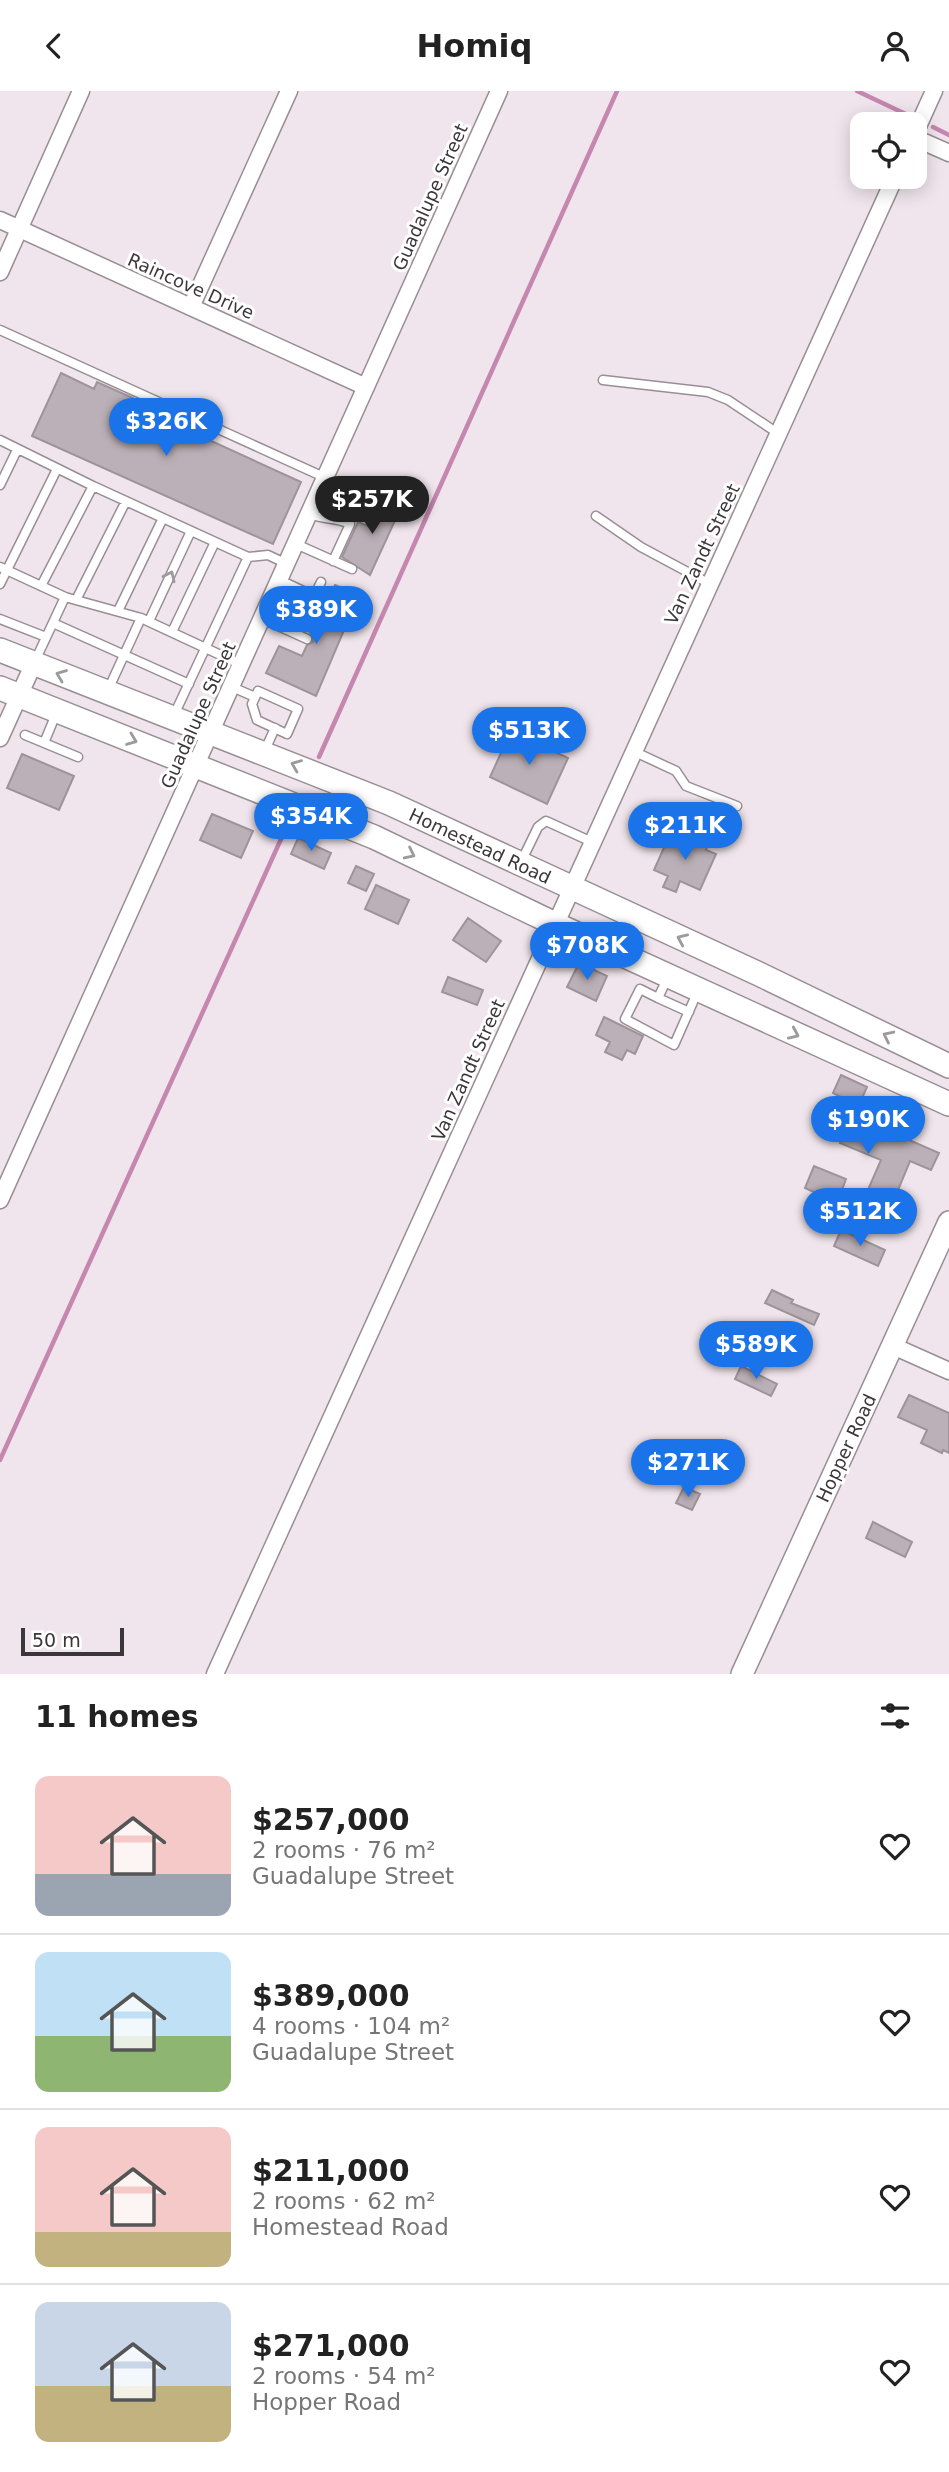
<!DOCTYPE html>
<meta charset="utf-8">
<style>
:root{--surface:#fff;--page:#f6f6f6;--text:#222;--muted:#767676;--line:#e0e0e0;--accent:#1a73e8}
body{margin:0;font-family:"DejaVu Sans",sans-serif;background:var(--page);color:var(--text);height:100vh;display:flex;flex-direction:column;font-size:26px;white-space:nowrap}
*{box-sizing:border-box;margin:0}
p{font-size:23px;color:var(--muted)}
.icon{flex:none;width:38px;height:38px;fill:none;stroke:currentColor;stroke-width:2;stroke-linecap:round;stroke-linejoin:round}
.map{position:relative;height:1583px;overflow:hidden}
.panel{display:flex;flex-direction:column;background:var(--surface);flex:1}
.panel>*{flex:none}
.tools{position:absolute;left:850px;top:21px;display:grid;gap:14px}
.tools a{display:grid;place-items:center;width:77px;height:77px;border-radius:14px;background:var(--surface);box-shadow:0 4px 18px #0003;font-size:35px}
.scale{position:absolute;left:21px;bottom:18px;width:103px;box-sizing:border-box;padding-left:7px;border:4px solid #3b3639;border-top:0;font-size:19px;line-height:24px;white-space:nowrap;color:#3b3639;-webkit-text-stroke:5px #fff;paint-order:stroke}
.price{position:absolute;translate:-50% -60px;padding:0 16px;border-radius:24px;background:var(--accent);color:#fff;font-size:23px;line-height:46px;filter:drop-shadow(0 2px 4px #0008)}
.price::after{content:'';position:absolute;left:50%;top:42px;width:21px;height:16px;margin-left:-10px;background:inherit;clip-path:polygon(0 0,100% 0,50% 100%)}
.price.active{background:#222;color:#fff}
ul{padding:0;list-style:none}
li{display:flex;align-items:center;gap:21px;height:175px;padding:0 35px}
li+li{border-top:2px solid var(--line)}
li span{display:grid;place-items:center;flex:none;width:196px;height:140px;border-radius:14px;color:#555}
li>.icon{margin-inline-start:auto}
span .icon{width:84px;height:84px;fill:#fffc;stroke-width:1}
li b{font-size:30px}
h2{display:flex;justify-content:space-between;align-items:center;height:84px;padding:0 35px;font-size:30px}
header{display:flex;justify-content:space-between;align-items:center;height:91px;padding:0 35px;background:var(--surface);font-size:32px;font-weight:700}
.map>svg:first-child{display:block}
</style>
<header><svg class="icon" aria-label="back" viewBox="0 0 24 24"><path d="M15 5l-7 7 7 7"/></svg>Homiq<svg class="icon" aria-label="person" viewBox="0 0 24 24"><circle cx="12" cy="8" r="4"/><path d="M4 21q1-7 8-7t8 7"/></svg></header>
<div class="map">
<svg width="949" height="1583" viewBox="0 0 949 1583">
<rect width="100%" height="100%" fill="#f0e5ec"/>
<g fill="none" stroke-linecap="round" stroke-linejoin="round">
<path stroke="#c586b0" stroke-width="4.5" d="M857,0L912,26
M933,36L949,44
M319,666L617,0
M0,1369L291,726"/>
</g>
<path fill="#bbb0b7" stroke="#9d9399" stroke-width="2" d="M61,282L94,298L97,291L133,307L130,313L301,391L273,453L32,345Z
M386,403L403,412L370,484L342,466L358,431L370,436Z
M335,494L359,504L316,605L266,582L279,555L302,565L307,554L313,551L312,544Z
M511,640L568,667L547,713L490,686Z
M22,663L74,685L59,719L7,697Z
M212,723L253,740L241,767L200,749Z
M670,743L693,753L696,744L709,750L706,759L716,763L700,799L680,790L676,801L663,796L668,785L654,779Z
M298,747L331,762L324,778L291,763Z
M356,775L374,783L366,800L348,792Z
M376,794L409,809L398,833L365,818Z
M468,827L501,850L486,871L453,849Z
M579,872L607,885L596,910L567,896Z
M448,886L483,899L477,914L442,901Z
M604,926L643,945L635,963L627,959L622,969L605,961L610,951L596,944Z
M841,984L867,996L854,1025L939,1062L931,1079L910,1070L898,1099L902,1100L895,1117L883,1112L875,1129L805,1097L814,1075L846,1088L842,1099L864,1108L881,1069L840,1052L844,1043L828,1036L841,1006L833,1002Z
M841,1139L885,1159L878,1175L834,1155Z
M772,1199L793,1209L791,1212L819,1223L814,1234L765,1212Z
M741,1275L777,1293L771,1305L735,1288Z
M909,1304L949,1322V1362L943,1359L942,1362L921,1352L927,1339L898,1326Z
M684,1396L700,1403L692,1419L676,1412Z
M873,1431L912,1451L905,1466L866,1447Z"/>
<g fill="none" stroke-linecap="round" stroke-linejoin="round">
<defs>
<path id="service" d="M0,239L326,387
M603,289L708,301L728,309L779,343
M0,349L93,395L248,466L174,624
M323,393L371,416
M0,394L17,359
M310,423C324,429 336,426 350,433L333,470
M596,425L641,456L710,493
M296,453L352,478
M248,466L268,464L287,473
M0,476L65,506L141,527L242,574
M280,489L314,505
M0,493L57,378
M41,495L93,395
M76,509L126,410
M118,520L163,427
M306,522L321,491
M0,528L46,546
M263,528L307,548
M149,530L191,440
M53,532L189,593
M172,541L215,451
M35,570L65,506
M232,596L255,606
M108,599L141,527
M258,600L298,618L287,643L257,629L252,613Z
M25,644L78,666
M44,652L56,623
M265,659L275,637
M633,660L676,680L686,695L737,715
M521,771L538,736L546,730L592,751
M667,888L658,907L640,898L625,928L674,954L697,902
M658,907L689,921"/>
<path id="minor" d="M915,42L934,0
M915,47L949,62
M0,129L366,296
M0,181L81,0
M191,216L289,0
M0,647L33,574
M0,1109L499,0
M893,1255L949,1280
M215,1583L895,86"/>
<path id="tertiary" d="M742,1583L949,1131"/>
<path id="secondary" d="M0,559L389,712L759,883L949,975
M0,597L374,746L555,833L949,1013"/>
</defs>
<use href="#service" stroke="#988e94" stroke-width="11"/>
<use href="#minor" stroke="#988e94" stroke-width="19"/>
<use href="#tertiary" stroke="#988e94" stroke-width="24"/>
<use href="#secondary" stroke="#988e94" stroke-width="26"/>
<use href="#service" stroke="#fff" stroke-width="8"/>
<use href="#minor" stroke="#fff" stroke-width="16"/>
<use href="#tertiary" stroke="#fff" stroke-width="21"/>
<use href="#secondary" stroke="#fff" stroke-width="23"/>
</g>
<defs><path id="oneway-chevron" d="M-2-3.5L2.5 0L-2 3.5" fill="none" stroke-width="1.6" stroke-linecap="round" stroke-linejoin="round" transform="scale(1.75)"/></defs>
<g stroke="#9d9a9c">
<use href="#oneway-chevron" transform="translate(170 485) rotate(-65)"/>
<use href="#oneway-chevron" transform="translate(61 584) rotate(-159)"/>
<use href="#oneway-chevron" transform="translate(132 649) rotate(21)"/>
<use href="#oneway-chevron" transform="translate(296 674) rotate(-158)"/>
<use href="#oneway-chevron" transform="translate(410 763) rotate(26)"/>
<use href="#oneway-chevron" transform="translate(682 848) rotate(-156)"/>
<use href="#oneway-chevron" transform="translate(794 943) rotate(24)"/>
<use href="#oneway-chevron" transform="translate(888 945) rotate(-154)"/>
</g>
<g text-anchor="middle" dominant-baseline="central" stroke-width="6" stroke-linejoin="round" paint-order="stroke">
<g font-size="18" fill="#3b3639" stroke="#fff">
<text transform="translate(430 106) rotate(-66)">Guadalupe Street</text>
<text transform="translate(191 195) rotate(24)">Raincove Drive</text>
<text transform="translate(702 463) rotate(-65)">Van Zandt Street</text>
<text transform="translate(198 624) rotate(-66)">Guadalupe Street</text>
<text transform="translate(480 755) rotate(25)">Homestead Road</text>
<text transform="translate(468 979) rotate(-66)">Van Zandt Street</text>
<text transform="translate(846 1357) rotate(-65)">Hopper Road</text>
</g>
</g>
</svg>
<div class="tools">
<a><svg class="icon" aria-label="locate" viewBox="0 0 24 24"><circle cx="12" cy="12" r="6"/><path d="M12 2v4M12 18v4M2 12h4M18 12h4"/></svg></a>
</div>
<div class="scale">50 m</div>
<b class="price" style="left:166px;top:367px">$326K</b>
<b class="price active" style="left:372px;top:445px">$257K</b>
<b class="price" style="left:316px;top:555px">$389K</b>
<b class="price" style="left:529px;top:676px">$513K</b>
<b class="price" style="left:311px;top:762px">$354K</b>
<b class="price" style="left:685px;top:771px">$211K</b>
<b class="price" style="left:587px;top:891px">$708K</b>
<b class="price" style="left:868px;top:1065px">$190K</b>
<b class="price" style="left:860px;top:1157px">$512K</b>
<b class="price" style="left:756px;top:1290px">$589K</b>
<b class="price" style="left:688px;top:1408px">$271K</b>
</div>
<section class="panel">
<h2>11 homes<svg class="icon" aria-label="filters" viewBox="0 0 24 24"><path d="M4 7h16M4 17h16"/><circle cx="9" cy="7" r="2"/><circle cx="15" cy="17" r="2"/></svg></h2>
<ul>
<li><span style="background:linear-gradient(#f6c9c9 70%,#9aa5b1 0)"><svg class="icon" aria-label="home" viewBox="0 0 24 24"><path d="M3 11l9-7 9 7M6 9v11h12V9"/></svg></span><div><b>$257,000</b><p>2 rooms · 76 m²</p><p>Guadalupe Street</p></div><svg class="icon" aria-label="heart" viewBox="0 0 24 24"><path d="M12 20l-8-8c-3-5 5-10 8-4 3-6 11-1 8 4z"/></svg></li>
<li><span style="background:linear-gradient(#bfe0f5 60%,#8fb573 0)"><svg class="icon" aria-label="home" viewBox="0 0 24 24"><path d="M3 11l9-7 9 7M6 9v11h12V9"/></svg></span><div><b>$389,000</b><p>4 rooms · 104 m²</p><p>Guadalupe Street</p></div><svg class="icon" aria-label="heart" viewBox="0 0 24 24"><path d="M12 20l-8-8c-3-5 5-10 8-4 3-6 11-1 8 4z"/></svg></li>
<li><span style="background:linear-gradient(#f6c9c9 75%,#c2b280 0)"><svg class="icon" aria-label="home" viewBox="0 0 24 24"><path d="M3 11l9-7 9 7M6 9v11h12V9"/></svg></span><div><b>$211,000</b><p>2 rooms · 62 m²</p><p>Homestead Road</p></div><svg class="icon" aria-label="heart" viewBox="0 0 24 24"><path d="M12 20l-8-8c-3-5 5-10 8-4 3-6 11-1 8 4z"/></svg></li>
<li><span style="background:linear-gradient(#c9d6e8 60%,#c2b280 0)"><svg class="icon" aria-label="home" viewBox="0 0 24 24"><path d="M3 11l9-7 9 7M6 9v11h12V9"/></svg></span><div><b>$271,000</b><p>2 rooms · 54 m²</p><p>Hopper Road</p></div><svg class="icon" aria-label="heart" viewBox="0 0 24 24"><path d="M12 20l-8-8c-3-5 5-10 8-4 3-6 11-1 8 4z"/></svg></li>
</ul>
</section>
